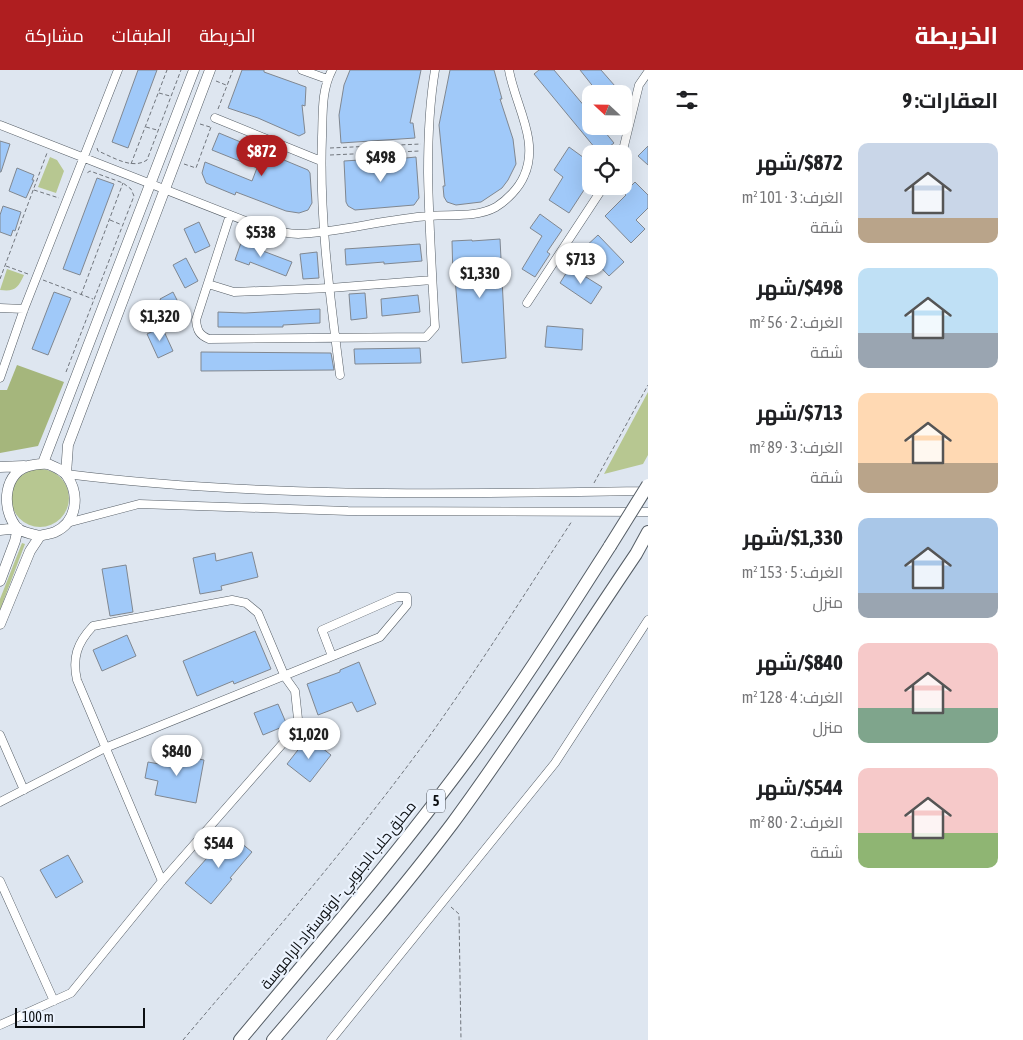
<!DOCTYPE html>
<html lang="ar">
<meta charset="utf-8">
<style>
:root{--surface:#fff;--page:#f2f2f2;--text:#202124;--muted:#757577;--accent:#af1e20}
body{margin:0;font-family:"Asap Condensed",Cairo,sans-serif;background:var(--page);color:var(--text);direction:rtl;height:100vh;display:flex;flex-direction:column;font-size:19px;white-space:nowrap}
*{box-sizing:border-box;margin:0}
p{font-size:16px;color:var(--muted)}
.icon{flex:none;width:28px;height:28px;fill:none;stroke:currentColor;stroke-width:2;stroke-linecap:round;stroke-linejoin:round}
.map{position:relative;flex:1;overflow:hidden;direction:ltr}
.panel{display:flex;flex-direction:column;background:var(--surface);width:375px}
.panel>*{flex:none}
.needle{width:32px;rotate:292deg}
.fabs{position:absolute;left:582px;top:15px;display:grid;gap:10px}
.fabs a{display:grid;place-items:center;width:50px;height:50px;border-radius:10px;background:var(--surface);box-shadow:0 5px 20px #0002;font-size:25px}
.scale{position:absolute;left:15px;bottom:12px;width:130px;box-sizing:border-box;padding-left:5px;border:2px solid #0c0f12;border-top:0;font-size:14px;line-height:18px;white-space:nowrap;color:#0c0f12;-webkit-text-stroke:4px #ebf3fe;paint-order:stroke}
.price{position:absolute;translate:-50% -42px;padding:0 11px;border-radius:18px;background:#fff;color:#222;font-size:16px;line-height:32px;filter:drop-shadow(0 1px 2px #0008)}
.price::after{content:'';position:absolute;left:50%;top:30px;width:15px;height:11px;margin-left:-8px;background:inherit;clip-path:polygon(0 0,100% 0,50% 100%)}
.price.active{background:var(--accent);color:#fff}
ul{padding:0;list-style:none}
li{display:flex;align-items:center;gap:15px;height:125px;padding:0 25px}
li span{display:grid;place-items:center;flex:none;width:140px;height:100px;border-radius:10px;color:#555}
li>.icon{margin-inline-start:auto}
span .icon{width:60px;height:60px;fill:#fffc;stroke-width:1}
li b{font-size:21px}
h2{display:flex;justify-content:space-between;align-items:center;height:60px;padding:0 25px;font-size:21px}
header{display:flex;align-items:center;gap:30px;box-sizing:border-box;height:70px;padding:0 25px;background:var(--accent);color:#fff}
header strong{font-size:24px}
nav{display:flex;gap:28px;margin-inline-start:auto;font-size:18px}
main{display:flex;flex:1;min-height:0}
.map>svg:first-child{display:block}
</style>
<header>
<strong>الخريطة</strong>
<nav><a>الخريطة</a><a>الطبقات</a><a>مشاركة</a></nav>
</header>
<main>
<section class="panel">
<h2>العقارات: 9<svg class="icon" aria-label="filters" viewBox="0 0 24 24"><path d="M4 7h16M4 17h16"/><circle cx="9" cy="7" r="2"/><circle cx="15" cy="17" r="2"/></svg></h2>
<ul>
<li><span style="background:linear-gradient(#c9d6e8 75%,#b9a48a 0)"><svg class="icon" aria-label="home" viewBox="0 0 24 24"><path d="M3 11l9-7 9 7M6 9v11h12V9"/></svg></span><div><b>$872/شهر</b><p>الغرف: 3 · 101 m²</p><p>شقة</p></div></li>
<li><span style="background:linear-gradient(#bfe0f5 65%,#9aa5b1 0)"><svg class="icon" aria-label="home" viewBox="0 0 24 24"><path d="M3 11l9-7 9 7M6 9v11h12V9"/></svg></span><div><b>$498/شهر</b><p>الغرف: 2 · 56 m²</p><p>شقة</p></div></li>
<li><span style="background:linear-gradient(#ffd9b3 70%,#b9a48a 0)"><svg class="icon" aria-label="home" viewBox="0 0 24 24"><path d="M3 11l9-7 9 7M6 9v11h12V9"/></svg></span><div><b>$713/شهر</b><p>الغرف: 3 · 89 m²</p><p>شقة</p></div></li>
<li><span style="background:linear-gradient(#a9c7e8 75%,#9aa5b1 0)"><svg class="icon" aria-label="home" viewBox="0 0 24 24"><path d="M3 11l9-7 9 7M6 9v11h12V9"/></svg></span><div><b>$1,330/شهر</b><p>الغرف: 5 · 153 m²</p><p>منزل</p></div></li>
<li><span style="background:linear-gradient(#f6c9c9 65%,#7fa58c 0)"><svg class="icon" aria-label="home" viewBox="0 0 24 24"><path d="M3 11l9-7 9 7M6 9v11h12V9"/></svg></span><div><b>$840/شهر</b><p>الغرف: 4 · 128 m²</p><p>منزل</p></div></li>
<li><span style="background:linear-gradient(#f6c9c9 65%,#8fb573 0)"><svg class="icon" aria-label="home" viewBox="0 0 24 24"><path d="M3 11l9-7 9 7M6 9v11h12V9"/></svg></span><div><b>$544/شهر</b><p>الغرف: 2 · 80 m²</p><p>شقة</p></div></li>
</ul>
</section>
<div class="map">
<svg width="648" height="970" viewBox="0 0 648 970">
<rect width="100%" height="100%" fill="#dee6f0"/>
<path fill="#b7c791" d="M50,87L57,90L64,101L56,123L38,117Z
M7,199L24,205C18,218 15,222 0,220Z
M648,322V385L643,394L604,404Z
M11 428a29 29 0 1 1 58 0a29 29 0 1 1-58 0Z
M22,473L25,474L0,540V529Z"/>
<path fill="#a5b67c" d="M17,295L64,312L38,376L0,383V320H7Z"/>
<path fill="#a0c9f9" stroke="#808790" d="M138,0H157L128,78L112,72Z
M242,0H264V2L306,17L305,36L302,35L305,63L299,66L258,48L228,38Z
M350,0H421L410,53H413L415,68L341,73L339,45L344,15Z
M450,0H494L502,29H500L513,69L516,94L508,110L502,118L481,132L456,135L447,132L444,127L443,116H445L439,55Z
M539,0H554L591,44V56H600L614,73L600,84L534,4Z
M580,0H601L622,24H599Z
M219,63L308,100L310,103L312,133L308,140L299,143L286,141L236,122L235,125L206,113L202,103L205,92L252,111L257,98L212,80Z
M0,71L10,74L1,102H0Z
M648,76V95L638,86Z
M569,77L591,93V124L584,120L569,143L549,130L563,107L554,100Z
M416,87L419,128L414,135L355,140L348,136L346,132L344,91L375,89V91Z
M17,98L34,105L32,110H34L26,128L9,121Z
M97,108L114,114L80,205L63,199Z
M635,112L648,125V138L636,150L645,159L631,173L605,146L626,125L624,123Z
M3,136L21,142L15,161L13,160L11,166L0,162V145Z
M540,144L562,160L547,182L550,184L535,207L522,199L542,166L530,158Z
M199,152L210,176L195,183L184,159Z
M598,165L624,192L609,206L583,179Z
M243,167L257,172L255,178L292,192L286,206L250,192L249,195L235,190Z
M500,169L506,288L462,293L455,208H453L452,171L472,170V171Z
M420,174L422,191L384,194V192L346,195L345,179Z
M317,182L319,208L303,209L300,184Z
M186,188L198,211L185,218L173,195Z
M570,197L602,217L591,234L560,213Z
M54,222L71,228L48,285L32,279Z
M173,222L185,246L172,253L160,229Z
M365,223L367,248L351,250L349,224Z
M418,225L420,242L382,246L381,229Z
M320,239V253L283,255V257H218V242L245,243Z
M547,256L583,259L582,280L545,277Z
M162,257L173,281L158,288L147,264Z
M420,278L421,293L355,294L354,279Z
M201,282L331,283L334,300L201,301Z
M252,482L258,507L221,516L222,520L200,524L193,488L215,483L216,491Z
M126,495L133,542L110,546L102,499Z
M255,561L271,599L234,614L233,611L197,626L183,591Z
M127,565L136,586L102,601L93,580Z
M359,592L376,634L357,642L352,632L318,645L307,614L340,602V600Z
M278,634L287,655L263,665L254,643Z
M308,667L331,685L310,712L287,694Z
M161,682L204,690L196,733L155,725L158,711L145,708L148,692L159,694Z
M229,763L252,782L230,808L232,809L211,834L185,813Z
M68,785L83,812L56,828L40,800Z"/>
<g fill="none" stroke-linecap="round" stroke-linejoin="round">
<defs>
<path id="minor" d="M302,0L327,9
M332,0C321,21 323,44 322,67C319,147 330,226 340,305
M215,48L321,91
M0,55L261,157C272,160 286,164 298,164C342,162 385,149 429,146C451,144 476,148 496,137C507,130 519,118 524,106C540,71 515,35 509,0
M622,84L639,15L648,2
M230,145L196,250C197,260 199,265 209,269L426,267L435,257C432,206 429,155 428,103C428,68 429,35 435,0
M208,214L234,222L330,218L432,210
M527,233L604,116
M0,238L24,239
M0,308L24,239L118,0
M66,404C258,428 453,424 646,421
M67,453L139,434L348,441L648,442
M0,665L24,720
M0,732L105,678L380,567L407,535V527H397L322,560L332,586
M0,811L54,931
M0,955L71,923L162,811L292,663L298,649L295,621L285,607L258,543L246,533L232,530L93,556C77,573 72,588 77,610L162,811
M331,970L555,693L648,550"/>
<path id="tertiary" d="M43,393L194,0
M0,397L24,396
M66,404L68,375L210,0
M0,460L18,458L15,471L0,511
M0,554L30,481L40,466C45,464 51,464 55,462C77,452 80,425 67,406C63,400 55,397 48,394C43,393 39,394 33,395C3,399 0,440 18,459C25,463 32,464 40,466"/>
<path id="trunk" d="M240,970C317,878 395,787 467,690C518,621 564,548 610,476
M273,970C334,899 396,828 452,754C517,666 575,574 636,484L648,462"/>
</defs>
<use href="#minor" stroke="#555d65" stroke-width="9"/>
<use href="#tertiary" stroke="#555d65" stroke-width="11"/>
<use href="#trunk" stroke="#555d65" stroke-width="14"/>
<path stroke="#70757c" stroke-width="1" stroke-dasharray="4 2.5" stroke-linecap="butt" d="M216,11L226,15
M159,23L170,26
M218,39L233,0
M200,54L210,57
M146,57L157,60
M97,78L98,81C113,87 132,100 147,90L181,0
M330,78L421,74
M330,85L420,81
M131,94L167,0
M184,94L196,98L211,57
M34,120L59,128
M110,150L122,155
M6,196L28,204
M0,209L47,83
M43,210L93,229
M81,225L123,113
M66,302L134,126L131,119L123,113L90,101L87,103
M594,413L648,315
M451,837L459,844L461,970
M183,970C266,872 350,775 426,671C477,600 524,525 572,451"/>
<use href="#minor" stroke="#fff" stroke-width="8"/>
<use href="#tertiary" stroke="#fff" stroke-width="10"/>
<use href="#trunk" stroke="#fff" stroke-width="12"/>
<defs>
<path id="trunk-bridge" d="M610,476L648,415"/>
</defs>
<use href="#trunk-bridge" stroke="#555d65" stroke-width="14" stroke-linecap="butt"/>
<use href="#trunk-bridge" stroke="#fff" stroke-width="12"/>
</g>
<g text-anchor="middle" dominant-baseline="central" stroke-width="4.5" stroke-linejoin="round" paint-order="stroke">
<rect fill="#ebf3fe" stroke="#4f5359" stroke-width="1" x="427" y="719.5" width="18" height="23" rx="4"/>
<g font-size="14" font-weight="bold" fill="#0c0f12">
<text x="436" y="731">5</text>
</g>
<g font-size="15" fill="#0c0f12" stroke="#ebf3fe">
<text transform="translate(338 825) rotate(-51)">محلق حلب الجنوبي - اوتوستراد الراموسة</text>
</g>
</g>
</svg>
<div class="fabs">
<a><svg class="needle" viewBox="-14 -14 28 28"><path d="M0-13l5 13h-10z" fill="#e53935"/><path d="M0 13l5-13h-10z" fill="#757577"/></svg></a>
<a><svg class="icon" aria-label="locate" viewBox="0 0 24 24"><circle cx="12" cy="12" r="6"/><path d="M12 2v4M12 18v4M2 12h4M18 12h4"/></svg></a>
</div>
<div class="scale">100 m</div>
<b class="price active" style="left:262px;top:107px">$872</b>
<b class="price" style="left:381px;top:113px">$498</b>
<b class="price" style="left:261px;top:188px">$538</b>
<b class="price" style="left:581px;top:215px">$713</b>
<b class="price" style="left:480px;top:229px">$1,330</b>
<b class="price" style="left:160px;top:272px">$1,320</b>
<b class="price" style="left:309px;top:690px">$1,020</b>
<b class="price" style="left:177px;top:707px">$840</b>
<b class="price" style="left:219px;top:799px">$544</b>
</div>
</main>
